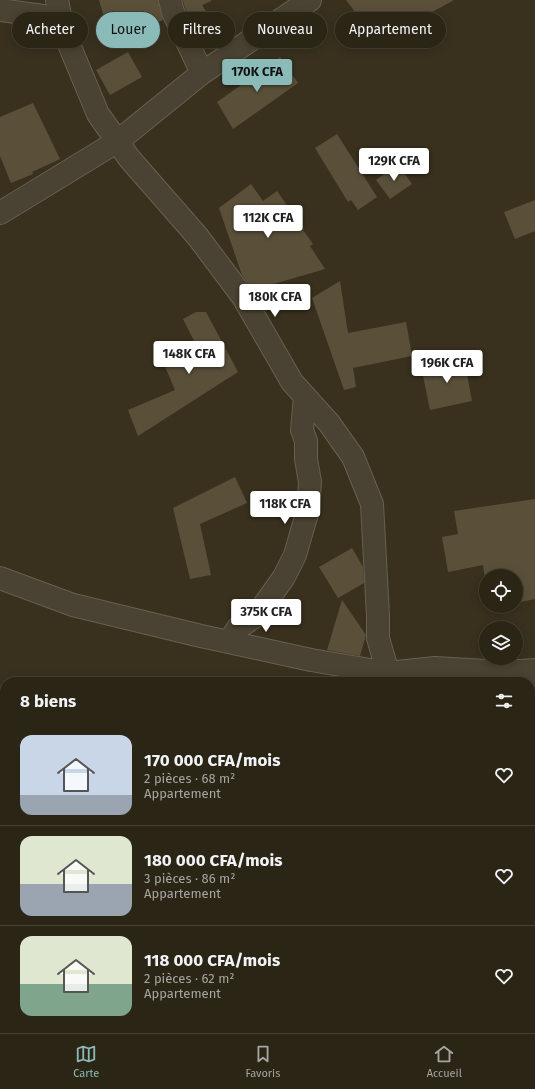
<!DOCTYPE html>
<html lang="fr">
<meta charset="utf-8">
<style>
:root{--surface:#2b2516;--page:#332d1f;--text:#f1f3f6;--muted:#a6a5a1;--line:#474235;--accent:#8bbbb9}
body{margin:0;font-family:"Fira Sans",sans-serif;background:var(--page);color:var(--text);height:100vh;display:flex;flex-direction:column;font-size:15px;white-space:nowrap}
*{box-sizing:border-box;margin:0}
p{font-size:13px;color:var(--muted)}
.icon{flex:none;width:22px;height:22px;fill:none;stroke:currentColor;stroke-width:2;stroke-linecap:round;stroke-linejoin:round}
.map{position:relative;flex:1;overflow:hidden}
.drawer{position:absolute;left:0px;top:677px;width:535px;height:356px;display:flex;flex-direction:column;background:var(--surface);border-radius:16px 16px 0 0;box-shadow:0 2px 10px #0003,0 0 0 1px var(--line)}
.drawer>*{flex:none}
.hud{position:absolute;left:12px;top:12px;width:511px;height:36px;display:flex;gap:8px}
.tools{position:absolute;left:479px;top:569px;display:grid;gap:8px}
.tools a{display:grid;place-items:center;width:44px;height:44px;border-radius:50%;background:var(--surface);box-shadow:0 2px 10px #0003,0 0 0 1px var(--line);font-size:20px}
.price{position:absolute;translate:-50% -34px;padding:0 9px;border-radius:4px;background:#fff;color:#222;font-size:13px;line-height:26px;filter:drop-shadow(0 1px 2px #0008)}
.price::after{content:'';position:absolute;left:50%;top:24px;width:12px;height:9px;margin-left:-6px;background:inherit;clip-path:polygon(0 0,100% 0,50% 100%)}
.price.on{background:var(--accent);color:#111}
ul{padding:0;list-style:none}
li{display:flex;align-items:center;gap:12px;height:100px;padding:0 20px}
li+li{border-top:1px solid var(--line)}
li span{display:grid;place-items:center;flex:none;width:112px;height:80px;border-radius:12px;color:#555}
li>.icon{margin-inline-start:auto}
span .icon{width:48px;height:48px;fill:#fffc;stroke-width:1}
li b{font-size:17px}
h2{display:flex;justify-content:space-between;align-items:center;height:48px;padding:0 20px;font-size:17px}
.chip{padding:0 14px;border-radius:18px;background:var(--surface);box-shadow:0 2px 10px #0003,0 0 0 1px var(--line);font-size:14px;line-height:36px}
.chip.on{background:var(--accent);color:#111}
.dock{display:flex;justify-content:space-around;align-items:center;height:56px;border-top:1px solid var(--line);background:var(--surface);font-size:11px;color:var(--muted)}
.dock a{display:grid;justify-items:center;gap:2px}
.dock .on{color:var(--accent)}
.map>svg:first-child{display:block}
</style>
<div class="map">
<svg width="535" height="1033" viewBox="0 0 535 1033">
<rect width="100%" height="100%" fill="#39311e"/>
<path fill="#5a503a" d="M99,0H158L163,20L111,41Z
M183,0H211V1L202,5L211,19L194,28L185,8Z
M346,0H454L405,27L404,26L377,41Z
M128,52L142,77L110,95L96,70Z
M280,57L298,83L233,129L217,102Z
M33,103L60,159L32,172L33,174L11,183L0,156V117Z
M337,134L377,197L358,210L351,200L348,202L315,148Z
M398,164L412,184L390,199L376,180Z
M251,184L263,201L277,191L304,229L303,230L313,244L310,246L325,269L253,290L242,275L219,208Z
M535,200V231L515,239L504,212Z
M340,281L348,333L406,322L412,356L353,368L356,387L344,390L312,298Z
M196,312H206L238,372L138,436L128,410L175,390L164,364L198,349L183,319Z
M464,358L472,401L430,410L421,366Z
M235,477L247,503L200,524L211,575L190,579L173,508Z
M535,499V599L516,603V576H486V586L483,565L448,572L442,537L458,534L454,511Z
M352,548L363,567L364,583L338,598L319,567Z
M342,600L366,635L360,656L327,650Z"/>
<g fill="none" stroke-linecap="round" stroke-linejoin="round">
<defs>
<path id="minor" d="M57,0L63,30L98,114L129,158L198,237L243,297L292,382L329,423L353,457L372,504L378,616V638L388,673
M170,0L173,12L202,73
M0,10L43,16L63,30
M0,213L118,141L202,73L310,0
M0,578L73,605L201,636L311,660L388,673L435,668L503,672L535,670
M229,642L238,628L257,615L284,577L295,555L308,510L310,482L306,459V441L302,430L305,397
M530,689L535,686
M117,1033L126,1028"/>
</defs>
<use href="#minor" stroke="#686050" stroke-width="24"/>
<use href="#minor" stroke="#4a4232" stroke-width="22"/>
</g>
</svg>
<div class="tools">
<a><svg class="icon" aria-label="locate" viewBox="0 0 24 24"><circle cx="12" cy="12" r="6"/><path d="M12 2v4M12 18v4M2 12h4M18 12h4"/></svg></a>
<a><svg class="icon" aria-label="layers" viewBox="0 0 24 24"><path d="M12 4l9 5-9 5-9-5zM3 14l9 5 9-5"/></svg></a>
</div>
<b class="price on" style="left:257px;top:93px">170K CFA</b>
<b class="price" style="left:394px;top:182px">129K CFA</b>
<b class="price" style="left:268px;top:239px">112K CFA</b>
<b class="price" style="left:275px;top:318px">180K CFA</b>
<b class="price" style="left:189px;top:375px">148K CFA</b>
<b class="price" style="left:447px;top:384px">196K CFA</b>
<b class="price" style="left:285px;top:525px">118K CFA</b>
<b class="price" style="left:266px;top:633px">375K CFA</b>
<div class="hud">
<a class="chip">Acheter</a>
<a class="chip on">Louer</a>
<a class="chip">Filtres</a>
<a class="chip">Nouveau</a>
<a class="chip">Appartement</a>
</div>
<section class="drawer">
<h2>8 biens<svg class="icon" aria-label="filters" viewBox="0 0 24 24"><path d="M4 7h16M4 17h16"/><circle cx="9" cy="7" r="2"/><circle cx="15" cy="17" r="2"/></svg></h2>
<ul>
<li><span style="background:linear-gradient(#c9d6e8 75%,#9aa5b1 0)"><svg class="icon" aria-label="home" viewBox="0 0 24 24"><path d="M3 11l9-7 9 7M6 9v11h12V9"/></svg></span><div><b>170 000 CFA/mois</b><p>2 pièces · 68 m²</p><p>Appartement</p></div><svg class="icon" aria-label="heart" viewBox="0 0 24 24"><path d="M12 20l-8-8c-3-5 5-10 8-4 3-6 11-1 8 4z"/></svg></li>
<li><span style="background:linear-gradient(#dfe7d0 60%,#9aa5b1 0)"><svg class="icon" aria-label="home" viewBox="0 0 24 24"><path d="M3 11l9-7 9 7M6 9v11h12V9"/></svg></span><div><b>180 000 CFA/mois</b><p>3 pièces · 86 m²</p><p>Appartement</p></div><svg class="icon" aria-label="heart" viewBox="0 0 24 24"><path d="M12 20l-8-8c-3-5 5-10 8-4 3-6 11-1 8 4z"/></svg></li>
<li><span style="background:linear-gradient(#dfe7d0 60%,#7fa58c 0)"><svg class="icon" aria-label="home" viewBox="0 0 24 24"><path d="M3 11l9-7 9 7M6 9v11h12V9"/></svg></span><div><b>118 000 CFA/mois</b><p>2 pièces · 62 m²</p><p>Appartement</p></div><svg class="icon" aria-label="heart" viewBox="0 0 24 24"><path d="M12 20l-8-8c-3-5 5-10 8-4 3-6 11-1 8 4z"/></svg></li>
</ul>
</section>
</div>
<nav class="dock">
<a class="on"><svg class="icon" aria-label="map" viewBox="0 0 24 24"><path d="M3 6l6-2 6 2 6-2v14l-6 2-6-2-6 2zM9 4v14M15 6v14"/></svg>Carte</a>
<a><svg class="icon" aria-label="saved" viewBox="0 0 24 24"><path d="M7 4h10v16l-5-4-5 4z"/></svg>Favoris</a>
<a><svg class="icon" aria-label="home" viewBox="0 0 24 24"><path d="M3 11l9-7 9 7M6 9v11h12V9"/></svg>Accueil</a>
</nav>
